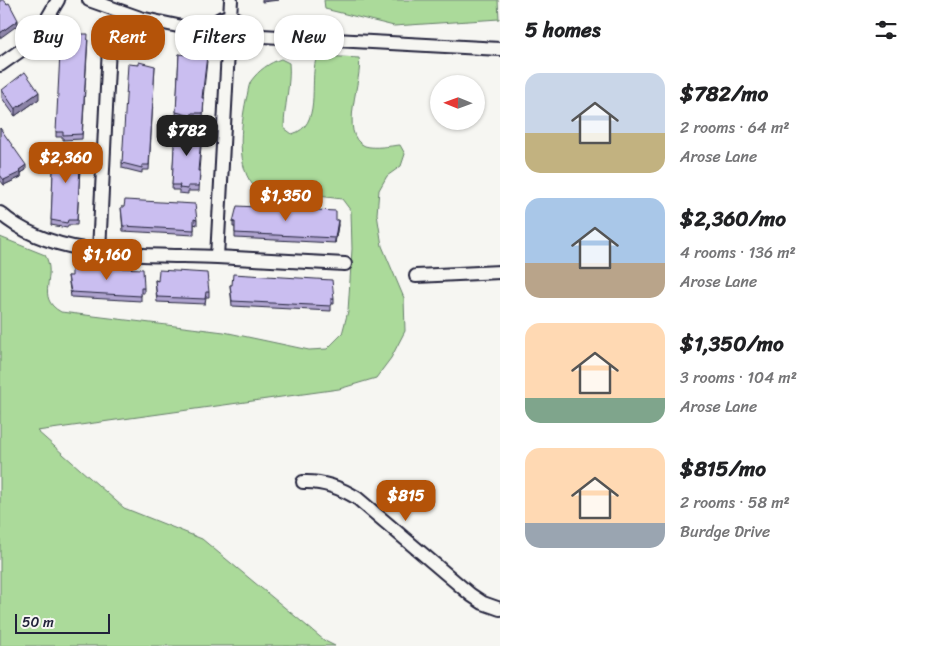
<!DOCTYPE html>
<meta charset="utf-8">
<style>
:root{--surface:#fff;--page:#f2f2f2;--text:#202124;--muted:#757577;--accent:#b45309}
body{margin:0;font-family:Sriracha,sans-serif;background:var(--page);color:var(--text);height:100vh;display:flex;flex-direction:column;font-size:19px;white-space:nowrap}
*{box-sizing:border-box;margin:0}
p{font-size:16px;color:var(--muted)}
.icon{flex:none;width:28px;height:28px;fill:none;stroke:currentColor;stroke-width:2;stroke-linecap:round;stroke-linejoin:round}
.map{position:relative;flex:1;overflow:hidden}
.panel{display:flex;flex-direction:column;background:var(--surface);width:425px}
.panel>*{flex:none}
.banner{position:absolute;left:15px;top:15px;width:410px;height:45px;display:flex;gap:10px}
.needle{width:32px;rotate:271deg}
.fabs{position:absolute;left:430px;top:75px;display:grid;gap:10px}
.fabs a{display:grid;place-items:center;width:55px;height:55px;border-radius:50%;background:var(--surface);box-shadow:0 1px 4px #0004;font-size:25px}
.scale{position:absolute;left:15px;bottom:12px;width:95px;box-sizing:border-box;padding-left:5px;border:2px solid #22223b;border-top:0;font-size:14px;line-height:18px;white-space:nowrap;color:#22223b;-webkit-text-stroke:4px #f6f6f2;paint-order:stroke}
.price{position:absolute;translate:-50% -42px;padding:0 11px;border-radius:10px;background:var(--accent);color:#fff;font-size:16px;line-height:32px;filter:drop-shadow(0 1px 2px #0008)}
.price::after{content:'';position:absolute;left:50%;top:30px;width:15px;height:11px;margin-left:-8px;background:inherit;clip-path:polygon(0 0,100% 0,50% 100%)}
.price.current{background:#222;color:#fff}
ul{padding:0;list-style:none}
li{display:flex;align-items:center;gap:15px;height:125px;padding:0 25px}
li span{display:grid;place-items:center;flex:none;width:140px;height:100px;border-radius:15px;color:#555}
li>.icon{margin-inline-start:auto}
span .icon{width:60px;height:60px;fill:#fffc;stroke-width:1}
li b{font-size:21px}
h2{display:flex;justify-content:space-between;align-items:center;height:60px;padding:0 25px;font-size:21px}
.pill{padding:0 18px;border-radius:20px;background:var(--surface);box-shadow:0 1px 4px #0004;font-size:18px;line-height:45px}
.pill.current{background:var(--accent);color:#fff}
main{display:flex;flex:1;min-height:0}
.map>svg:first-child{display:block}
</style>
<main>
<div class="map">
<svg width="500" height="646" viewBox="0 0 500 646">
<rect width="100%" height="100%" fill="#f6f6f2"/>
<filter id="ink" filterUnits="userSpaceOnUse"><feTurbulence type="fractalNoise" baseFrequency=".02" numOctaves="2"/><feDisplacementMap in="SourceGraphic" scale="10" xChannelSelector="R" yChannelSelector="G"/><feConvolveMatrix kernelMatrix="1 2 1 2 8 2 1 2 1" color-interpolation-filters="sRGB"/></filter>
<g filter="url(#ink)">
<path fill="#abda9a" stroke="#667e6a" d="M324,0H498L499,19L394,26L325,9Z
M324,56L359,58C364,77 337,135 365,146C375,149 389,146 400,145L405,154L401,166L387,176L379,190L377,214L382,246L404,298L405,331L391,358L376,378L339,389L37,431L124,508L202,539L325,641L335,646H0V237L45,255C58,277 34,297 61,312L224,332L309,350L327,349L342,334L348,311L352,249L351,211L342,199L256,188C235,170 241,124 246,100C248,94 248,86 251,81C259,70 269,63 281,59L289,63C291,84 284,106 284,128L292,134C322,126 309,84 316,59Z"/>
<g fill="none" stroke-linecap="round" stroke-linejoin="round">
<defs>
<path id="minor" d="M89,0L140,18L211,33
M211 34a17 17 0 1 1 34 0a17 17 0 1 1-34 0Z
M230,17L231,0
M245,35L500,49
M0,65L34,41L58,0
M0,213C54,261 148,254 217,257L228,51
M99,251L109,47
M217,257L345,264
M416,276L500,272
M303,482C322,481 341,488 357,498L471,595L483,603L500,609"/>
</defs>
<use href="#minor" stroke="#22223b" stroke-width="16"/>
<use href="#minor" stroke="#f6f6f2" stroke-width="12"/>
</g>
<path fill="#aea3ce" stroke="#22223b" d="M262,0H279L262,2Z
M78,34L88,39L82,139L63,140V137H56V132Z
M179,54L207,61L203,98H204L203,118H192V120L176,116Z
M155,66L149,170H142V173L122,168V163Z
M2,90L39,99L15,116L2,98Z
M0,128L26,170L21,173V177L4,185L0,180Z
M175,128L202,134L199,171H200L199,191H188V194L179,193V190H172Z
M54,148L81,149L77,225H68L67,228L51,225Z
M121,207L197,220V225L194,224V235L123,231Z
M336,220L338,225L335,243L235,238V227H233V222Z
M68,276L144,288V293H141V301L71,297Z
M155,280L209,292V297H206L205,304L157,302Z
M230,285L334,299V304H331V311L232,306Z"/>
<path fill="#8d85a8" stroke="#22223b" d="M18,20V25L0,38V33Z
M39,92V99L15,116V109Z
M26,165V170L21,173V177L4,185V180Z
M338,220V225L335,243V238Z"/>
<path fill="#cabef0" stroke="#22223b" d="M0,0H4L7,4L9,3L18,20L0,33Z
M78,31V34H88L82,134L63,135V132H56L61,33Z
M187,52L207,56L202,98H204L203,113H192V116L176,112L179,54L187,55Z
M139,62L155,66L149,165H142V168L122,163L128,64L139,65Z
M25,72L39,92L15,109L2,90Z
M183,125L202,129L198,171H200L199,186H188V189L179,188L180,185H172L175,128H183Z
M0,128L26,165L19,170L21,172L4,180L0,175Z
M62,145L81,149L77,220H68L67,223L51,220L54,148H62Z
M125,200L195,204L197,220L194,219V230L123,226L121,207H124Z
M237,206L336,211V220H338L335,238L235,233V222H233Z
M72,266L143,269L144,288H141V296L71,292L68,276H72Z
M159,270L207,273L209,292H206L205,299L157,297L155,280L158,281Z
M233,274L332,280L334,299H331V306L232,301L230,285H232Z"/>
</g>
</svg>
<div class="fabs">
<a><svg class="needle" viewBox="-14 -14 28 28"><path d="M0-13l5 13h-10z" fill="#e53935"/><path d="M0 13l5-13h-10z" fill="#757577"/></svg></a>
</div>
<div class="scale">50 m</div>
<b class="price current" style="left:187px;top:157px">$782</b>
<b class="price" style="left:66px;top:184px">$2,360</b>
<b class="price" style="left:286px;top:222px">$1,350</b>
<b class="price" style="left:107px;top:281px">$1,160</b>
<b class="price" style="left:406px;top:522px">$815</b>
<div class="banner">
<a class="pill">Buy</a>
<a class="pill current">Rent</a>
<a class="pill">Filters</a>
<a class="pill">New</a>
</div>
</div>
<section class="panel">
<h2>5 homes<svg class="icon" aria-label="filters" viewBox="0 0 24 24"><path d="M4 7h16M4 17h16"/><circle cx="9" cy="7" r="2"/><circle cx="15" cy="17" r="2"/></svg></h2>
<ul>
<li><span style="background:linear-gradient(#c9d6e8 60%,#c2b280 0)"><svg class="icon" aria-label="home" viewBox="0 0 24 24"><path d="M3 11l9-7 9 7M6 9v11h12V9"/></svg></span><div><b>$782/mo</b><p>2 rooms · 64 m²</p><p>Arose Lane</p></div></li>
<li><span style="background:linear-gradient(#a9c7e8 65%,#b9a48a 0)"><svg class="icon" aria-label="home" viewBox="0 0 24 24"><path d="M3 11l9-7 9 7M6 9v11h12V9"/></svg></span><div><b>$2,360/mo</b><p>4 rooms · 136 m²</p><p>Arose Lane</p></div></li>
<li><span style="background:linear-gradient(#ffd9b3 75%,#7fa58c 0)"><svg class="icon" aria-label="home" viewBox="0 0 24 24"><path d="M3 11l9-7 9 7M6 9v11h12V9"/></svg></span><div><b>$1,350/mo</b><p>3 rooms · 104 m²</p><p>Arose Lane</p></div></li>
<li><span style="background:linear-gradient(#ffd9b3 75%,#9aa5b1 0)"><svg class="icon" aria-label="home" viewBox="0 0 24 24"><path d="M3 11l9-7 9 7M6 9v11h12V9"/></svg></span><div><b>$815/mo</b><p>2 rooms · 58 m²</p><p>Burdge Drive</p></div></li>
</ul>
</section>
</main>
